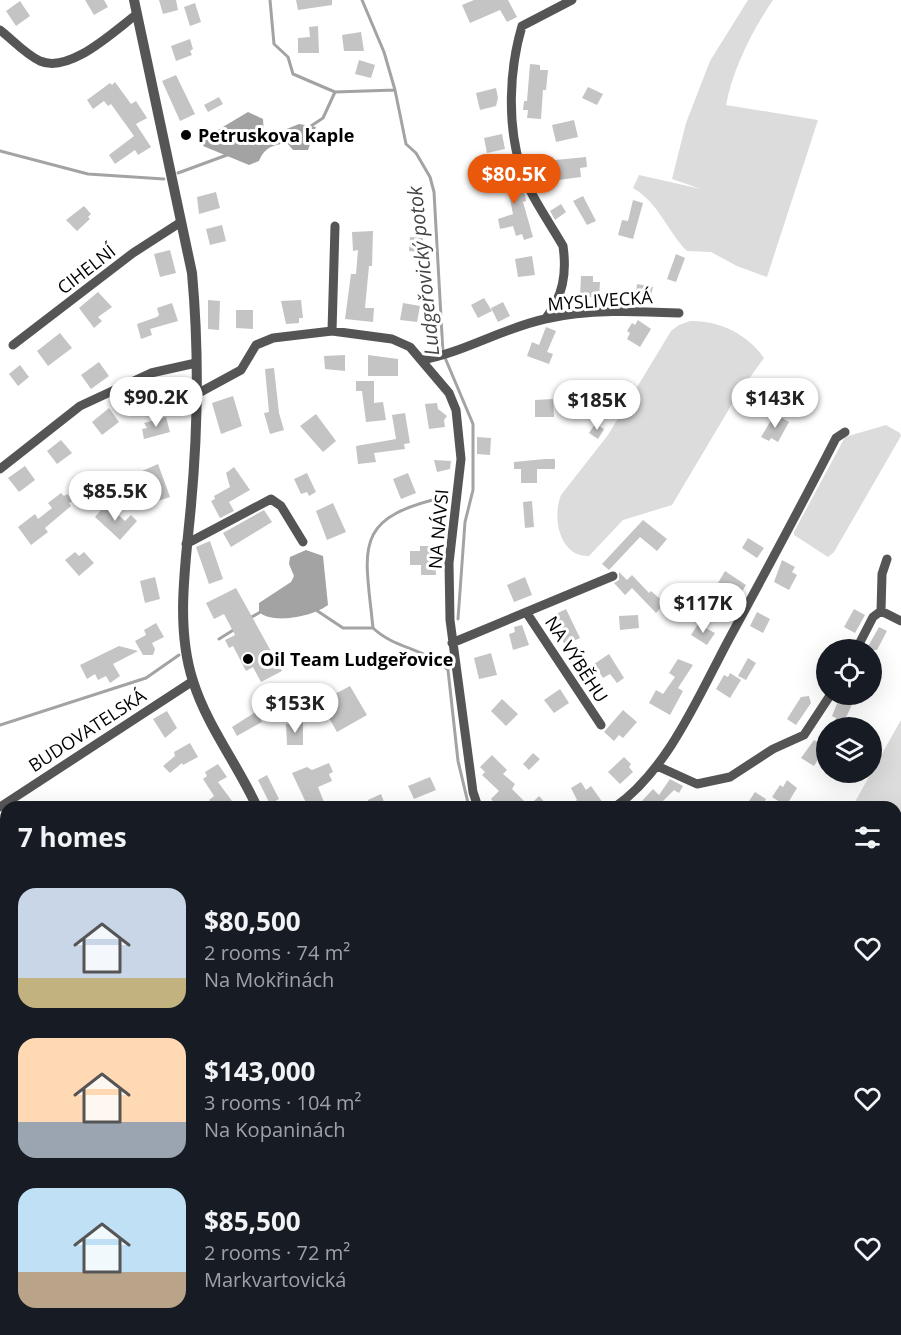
<!DOCTYPE html>
<meta charset="utf-8">
<style>
:root{--surface:#171b24;--page:#20242c;--text:#f1f3f6;--muted:#9ea1a6;--accent:#ea580c}
body{margin:0;font-family:"Open Sans",sans-serif;background:var(--page);color:var(--text);height:100vh;display:flex;flex-direction:column;font-size:22px;white-space:nowrap}
*{box-sizing:border-box;margin:0}
p{font-size:20px;color:var(--muted)}
.icon{flex:none;width:33px;height:33px;fill:none;stroke:currentColor;stroke-width:2;stroke-linecap:round;stroke-linejoin:round}
.map{position:relative;flex:1;overflow:hidden}
.drawer{position:absolute;left:0px;top:801px;width:902px;height:534px;display:flex;flex-direction:column;background:var(--surface);border-radius:18px 18px 0 0;box-shadow:0 6px 24px #0002}
.drawer>*{flex:none}
.controls{position:absolute;left:816px;top:639px;display:grid;gap:12px}
.controls a{display:grid;place-items:center;width:66px;height:66px;border-radius:50%;background:var(--surface);box-shadow:0 6px 24px #0002;font-size:30px}
.price{position:absolute;translate:-50% -51px;padding:0 14px;border-radius:21px;background:#fff;color:#222;font-size:20px;line-height:39px;filter:drop-shadow(0 2px 3px #0008)}
.price::after{content:'';position:absolute;left:50%;top:36px;width:18px;height:14px;margin-left:-9px;background:inherit;clip-path:polygon(0 0,100% 0,50% 100%)}
.price.on{background:var(--accent);color:#fff}
ul{padding:0;list-style:none}
li{display:flex;align-items:center;gap:18px;height:150px;padding:0 18px}
li span{display:grid;place-items:center;flex:none;width:168px;height:120px;border-radius:18px;color:#555}
li>.icon{margin-inline-start:auto}
span .icon{width:72px;height:72px;fill:#fffc;stroke-width:1}
li b{font-size:26px}
h2{display:flex;justify-content:space-between;align-items:center;height:72px;padding:0 18px;font-size:26px}
.map>svg:first-child{display:block}
</style>
<div class="map">
<svg width="901" height="1335" viewBox="0 0 901 1335">
<rect width="100%" height="100%" fill="#fff"/>
<path fill="#dcdcdc" d="M748,0H773C752,31 733,68 726,105L818,120L767,277L737,266L711,252L687,251C667,231 659,203 633,188L639,175L701,189L672,179L686,123L710,61Z
M690,321C718,320 748,334 764,358L738,394L672,505L623,520L589,556C559,557 552,517 561,495L608,435L671,331L679,325Z
M886,425L900,433L901,436L834,552L828,557L794,535V532L845,437Z
M901,720V896L896,905V807H852Z
M901,925V996L896,992V931Z"/>
<path fill="#a3a3a3" d="M248,112L263,119L264,135L270,137L284,133V130L299,124L316,127L308,150H293L287,143C273,145 265,147 259,161L249,165L203,146L206,137Z
M306,550L323,556L328,605C314,616 273,625 259,612V603L291,582L294,576L289,564L290,557Z"/>
<g fill="none" stroke-linecap="round" stroke-linejoin="round">
<path stroke="#a3a3a3" stroke-width="3" d="M270,0L274,44L288,57L293,74L335,92
M362,0L384,52L395,90L406,144L416,153L430,177L434,192L443,353L473,424V490L465,522L458,619
M308,128L323,118L335,92L395,90
M0,151L88,174L164,179
M178,173L227,155
M316,610L343,628H373C395,649 425,648 448,670L458,761L469,807
M250,618L262,611
M373,628C365,548 351,518 445,497
M219,639L235,629
M0,725L146,678L179,655
M739,1329L740,1335"/>
</g>
<path fill="#c4c4c4" d="M85,0H104L108,7L94,15Z
M159,0H176L178,10L163,14Z
M296,0H332V5L298,10Z
M474,0H508L517,17L507,22L500,10L470,23L462,5Z
M20,1L30,16L16,26L6,11Z
M195,3L201,22L190,26L184,7Z
M318,26L319,53H298V38L310,37L309,27Z
M361,32L364,51H344L342,35Z
M190,39L193,49L190,51L192,55L176,61L171,46Z
M359,60L375,65L371,78L355,74Z
M530,64L540,65V70H548L546,90H543L541,119L527,118L528,110H523L524,101H527Z
M176,75L195,114L180,121L162,81Z
M115,82L131,104L136,101L147,118L136,124L151,147L138,155L135,150L115,164L109,155L134,136L111,104L108,106L104,101L93,109L87,100L110,83L112,85Z
M588,87L603,94L597,105L582,98Z
M496,88L498,98L496,106L480,110L476,93Z
M219,97L223,104L208,112L204,105Z
M574,120L578,137L556,142L552,125Z
M502,134L505,149L487,153L484,138Z
M586,157L587,167L580,168L581,177L551,181L550,176L547,177L545,161Z
M506,161L519,191L522,190L525,195L526,201L523,202L533,237L524,240L522,234L516,236L513,226L500,229L498,219L513,214L507,184L501,186L495,172L504,169L502,163Z
M216,192L220,208L199,214L197,197Z
M583,196L596,221L587,225L573,201Z
M633,200L643,203L633,239L618,235L622,220L628,221Z
M561,204L566,212L555,220L550,211Z
M84,206L91,214L88,217L90,219L77,231L66,220Z
M222,225L226,241L210,245L206,229Z
M373,231L372,266H369L365,308H374L373,322L345,319L351,274H356L358,250L353,251L352,232Z
M410,237L423,238L422,252L409,251Z
M170,250L176,273L160,277L154,254Z
M676,254L685,258L676,282L667,279Z
M532,256L535,275L518,277L515,259Z
M581,276H593V282H600L599,297H580Z
M637,284L653,287L651,295L636,293Z
M98,292L112,307L98,317L102,321L94,328L79,308Z
M484,298L492,311L478,318L471,305Z
M208,300L220,301L219,330L208,329Z
M301,300L303,318H299V323L286,324L281,301Z
M503,302L510,316L498,322L491,308Z
M172,303L178,321L150,329L152,335L141,339L137,324L157,317L159,315L157,308Z
M403,303L420,306L417,322L400,320Z
M236,310H253V329L236,328Z
M638,320L651,329L640,347L627,339L630,333L627,331L632,323L635,325Z
M546,327L556,331L547,352L553,354L549,364L527,356L532,342L539,345Z
M60,333L72,348L48,366L37,351Z
M345,355V371L325,369L324,356Z
M368,355L398,359V376H368Z
M99,362L109,376L91,389L81,375Z
M20,365L29,377L18,386L9,374Z
M274,368L279,413L284,430L270,434L264,413L269,412L265,369Z
M764,378L773,385L767,392L771,396L758,411L745,400Z
M356,381H374V403L383,402L386,420L366,422L362,391H356Z
M144,389L154,405L139,415L126,396Z
M591,389L607,401L597,417L580,407Z
M233,396L242,426L221,434L212,403Z
M553,399L554,417H535V400Z
M437,403L438,409L447,416L444,420L445,427L429,429L425,404Z
M109,408L119,422L102,435L92,422Z
M405,413L410,443L404,444L405,449L374,453L376,462L358,464L356,446L396,439L392,415Z
M316,414L336,441L323,452L300,426Z
M775,414L789,422L778,442L771,438L769,441L761,437Z
M166,417L170,432L144,439L142,429L147,428L144,423Z
M595,424L604,429L598,439L589,433Z
M477,437L491,438L490,455L477,454Z
M61,440L72,453L57,464L47,451Z
M545,459H555V469H537V483H521V469H514V462Z
M434,460L451,461L450,469L437,472Z
M158,464L170,497L155,502L142,471Z
M25,466L35,480L19,492L8,478Z
M234,467L250,490L229,502L234,511L220,518L211,501L215,499L214,496L230,487L226,473Z
M307,473L316,492L309,496L307,492L301,494L294,479Z
M408,473L416,493L401,499L393,479Z
M61,493L64,496L67,494L73,501L69,503L71,506L45,528L48,532L31,545L18,527L35,514L38,519L52,508L48,503Z
M532,501L534,527L525,528L523,502Z
M333,503L346,532L327,540L316,511Z
M106,504L125,521L131,515L137,521L120,540L95,517Z
M264,510L272,522L231,547L223,533Z
M643,520L667,539L657,551L640,537L609,570L602,564Z
M748,538L764,548L757,558L742,548Z
M210,541L223,579L209,584L196,547Z
M420,546H435L436,575H421V565H410V551H420Z
M75,552L79,556L84,552L94,563L79,576L65,560Z
M782,560L795,567L792,572L797,575L789,590L774,582Z
M725,571L746,585L738,598L718,583Z
M619,572L627,580L632,575L649,593L651,591L665,603L656,613L632,588L625,595L614,583L619,580Z
M155,577L160,599L145,603L140,581Z
M525,577L532,595L514,602L507,585Z
M236,588L282,671L261,682L253,667L246,671L233,646L229,648L225,640L235,635L224,614L214,619L206,603Z
M566,609L580,638L565,645L550,617Z
M854,609L865,615L855,633L844,627Z
M757,612L770,619L763,633L750,626Z
M638,615L639,628L620,630L619,616Z
M156,623L164,637L152,643L155,649L153,655H143L135,641L146,635L144,630Z
M698,624L715,633L707,645L691,635Z
M522,625L529,645L513,650L509,634L515,632L514,627Z
M879,627L887,631L877,650H866Z
M119,646L138,651L113,664L120,676L110,683L106,676L98,680L95,674L87,679L80,665Z
M491,653L497,675L479,679L474,658Z
M609,654L624,678L617,683L610,674L603,678L594,664Z
M748,658L756,663L746,680L738,676Z
M678,659L693,665L678,688L683,691L670,715L649,703L656,690L663,694L675,677L669,673Z
M730,673L741,680L730,698L716,689L724,675L728,677Z
M350,686L367,715L337,732L320,702Z
M560,689L569,703L554,713L544,700Z
M841,694H857L841,728L833,724L836,718L832,716Z
M809,696L811,703L796,725L787,719L801,697Z
M502,699L518,714L506,726L491,711Z
M623,710L637,722L623,738L619,735L614,741L604,732Z
M167,711L177,728L165,738L153,719Z
M257,711L262,722L237,736L232,727Z
M303,723V745H287L286,724Z
M814,740L826,747L814,766L801,758Z
M190,743L198,757L183,765L182,763L170,773L163,766L175,756L174,752Z
M533,753L540,759L529,770L523,764Z
M492,755L507,770L503,774L515,784L512,789L529,806L539,796L549,807H498L491,799L499,791L482,775L485,772L480,767Z
M624,757L631,764L629,767L633,772L620,784L608,772Z
M329,763L333,772L329,774L332,781L318,787L326,807H308L292,773L307,767L312,770Z
M218,764L227,777L218,782L232,801L224,807H214L209,800L214,796L203,779L207,776L205,772Z
M267,775L279,799L270,804L258,780Z
M430,777L436,790L414,799L408,786Z
M670,779L683,786L679,793L674,790L657,807H644L642,801L653,789L659,795Z
M787,780L797,788L786,806L772,797L780,785L783,787Z
M581,782L586,790L591,786L603,803L598,807H568L577,800L571,788Z
M755,792L766,799L761,807H745Z
M381,794L386,807H370L368,800Z"/>
<g fill="none" stroke-linecap="round" stroke-linejoin="round">
<path stroke="#555" stroke-width="9" d="M0,30C13,40 25,54 40,61C70,74 114,31 137,14
M546,318C563,296 567,274 563,246C550,223 529,194 521,169C507,124 509,70 522,26L572,0
M332,331L335,226
M13,345L133,253L181,222
M422,360C465,352 503,328 545,319C588,309 636,311 679,313
M195,395L241,370L256,345L273,338L332,331L392,339L410,347L449,393L456,410L461,459L449,563L450,620L473,792L478,807
M0,469L80,406L151,373L196,363
M186,544L271,499L281,506L303,542
M881,611L901,621
M526,612L601,725
M452,643L613,576
M856,650L873,617L881,611L882,574L887,559
M657,766L697,784L730,777L773,749L804,735L831,694
M0,807L193,681
M615,807C668,770 699,695 729,639C765,573 801,506 836,438L845,432
M0,902L6,899
M896,998L901,1001
M0,1045L6,1044
M896,1110L901,1106
M896,1131L901,1120
M896,1297L901,1292
M730,1329L731,1335
M875,1329L876,1335
M127,1335L136,1329
M472,1335L479,1329
M591,1335L599,1329"/>
<path stroke="#555" stroke-width="10" d="M134,0L192,273C199,350 198,429 191,505C186,562 175,626 193,681C207,726 238,765 257,807
M450,1329L453,1335"/>
</g>
<g fill="#000" stroke="#fff" stroke-width="2">
<circle cx="186" cy="135" r="6"/>
<circle cx="248" cy="659" r="6"/>
</g>
<g text-anchor="middle" dominant-baseline="central" stroke-width="6" stroke-linejoin="round" paint-order="stroke">
<g font-size="18" font-weight="bold" fill="#000" stroke="#fff" text-anchor="start">
<text x="198" y="135">Petruskova kaple</text>
<text x="260" y="659">Oil Team Ludgeřovice</text>
</g>
<g font-size="18" fill="#000" stroke="#fff">
<text transform="translate(86 269) rotate(-38)">CIHELNÍ</text>
<text transform="translate(600 300) rotate(-4)">MYSLIVECKÁ</text>
<text transform="translate(438 529) rotate(-85)">NA NÁVSI</text>
<text transform="translate(577 659) rotate(57)">NA VÝBĚHU</text>
<text transform="translate(87 730) rotate(-33)">BUDOVATELSKÁ</text>
</g>
<g font-size="20" font-style="italic" fill="#444" stroke="#fff">
<text transform="translate(423 271) rotate(-96)">Ludgeřovický potok</text>
</g>
</g>
</svg>
<div class="controls">
<a><svg class="icon" aria-label="locate" viewBox="0 0 24 24"><circle cx="12" cy="12" r="6"/><path d="M12 2v4M12 18v4M2 12h4M18 12h4"/></svg></a>
<a><svg class="icon" aria-label="layers" viewBox="0 0 24 24"><path d="M12 4l9 5-9 5-9-5zM3 14l9 5 9-5"/></svg></a>
</div>
<b class="price on" style="left:514px;top:205px">$80.5K</b>
<b class="price" style="left:156px;top:428px">$90.2K</b>
<b class="price" style="left:775px;top:429px">$143K</b>
<b class="price" style="left:597px;top:431px">$185K</b>
<b class="price" style="left:115px;top:522px">$85.5K</b>
<b class="price" style="left:703px;top:634px">$117K</b>
<b class="price" style="left:295px;top:734px">$153K</b>
<section class="drawer">
<h2>7 homes<svg class="icon" aria-label="filters" viewBox="0 0 24 24"><path d="M4 7h16M4 17h16"/><circle cx="9" cy="7" r="2"/><circle cx="15" cy="17" r="2"/></svg></h2>
<ul>
<li><span style="background:linear-gradient(#c9d6e8 75%,#c2b280 0)"><svg class="icon" aria-label="home" viewBox="0 0 24 24"><path d="M3 11l9-7 9 7M6 9v11h12V9"/></svg></span><div><b>$80,500</b><p>2 rooms · 74 m²</p><p>Na Mokřinách</p></div><svg class="icon" aria-label="heart" viewBox="0 0 24 24"><path d="M12 20l-8-8c-3-5 5-10 8-4 3-6 11-1 8 4z"/></svg></li>
<li><span style="background:linear-gradient(#ffd9b3 70%,#9aa5b1 0)"><svg class="icon" aria-label="home" viewBox="0 0 24 24"><path d="M3 11l9-7 9 7M6 9v11h12V9"/></svg></span><div><b>$143,000</b><p>3 rooms · 104 m²</p><p>Na Kopaninách</p></div><svg class="icon" aria-label="heart" viewBox="0 0 24 24"><path d="M12 20l-8-8c-3-5 5-10 8-4 3-6 11-1 8 4z"/></svg></li>
<li><span style="background:linear-gradient(#bfe0f5 70%,#b9a48a 0)"><svg class="icon" aria-label="home" viewBox="0 0 24 24"><path d="M3 11l9-7 9 7M6 9v11h12V9"/></svg></span><div><b>$85,500</b><p>2 rooms · 72 m²</p><p>Markvartovická</p></div><svg class="icon" aria-label="heart" viewBox="0 0 24 24"><path d="M12 20l-8-8c-3-5 5-10 8-4 3-6 11-1 8 4z"/></svg></li>
</ul>
</section>
</div>
